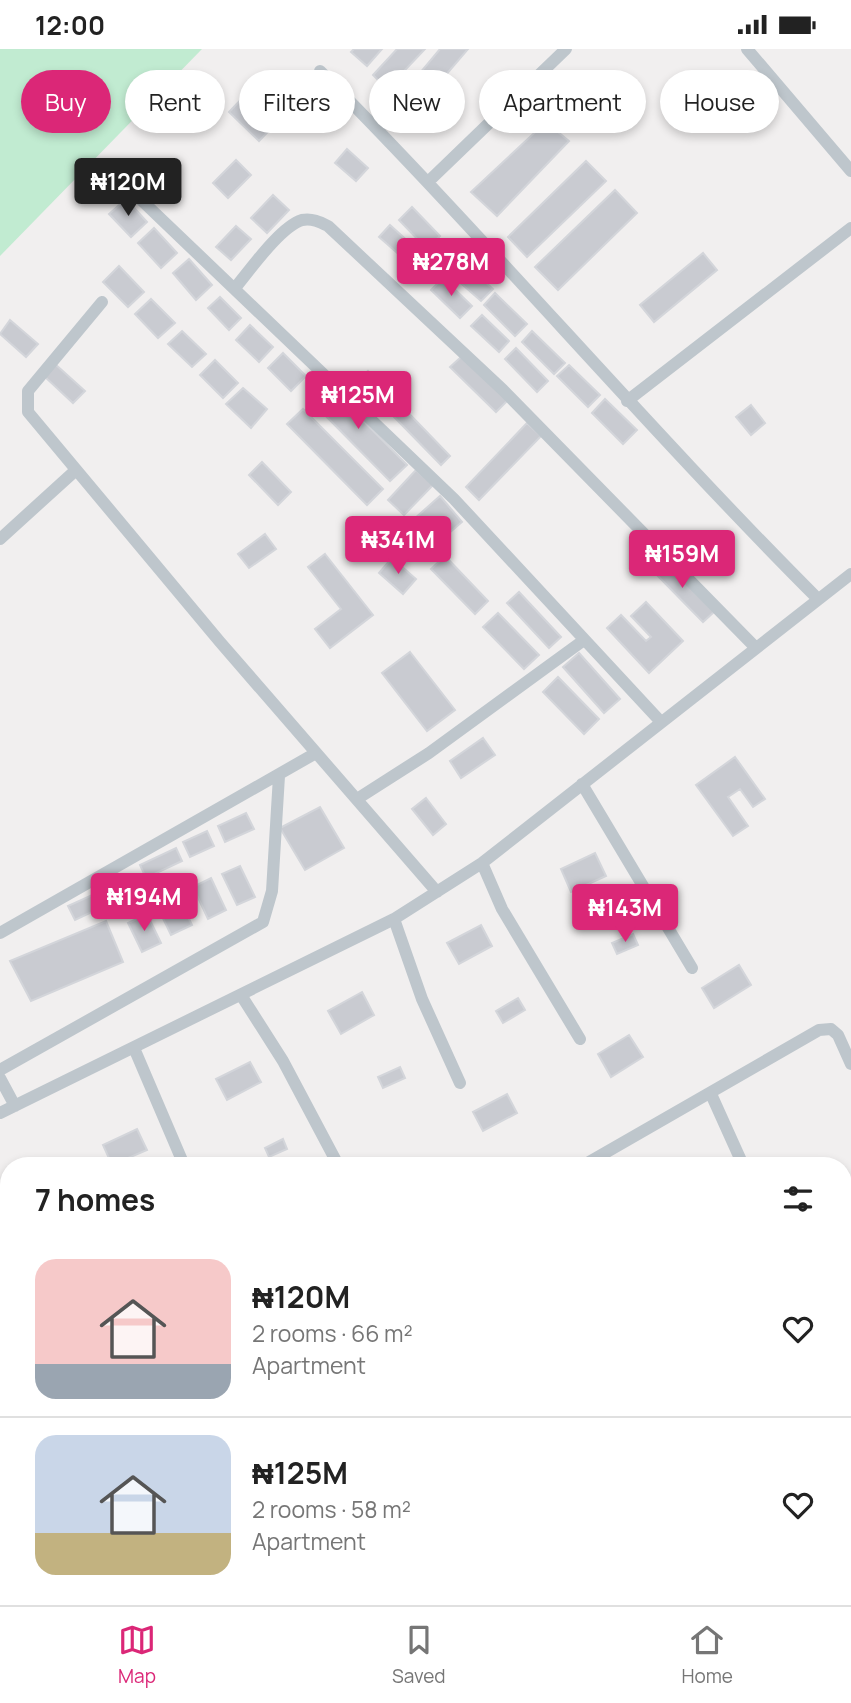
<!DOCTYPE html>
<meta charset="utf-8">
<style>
:root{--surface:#fff;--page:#f2f2f2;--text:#222;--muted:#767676;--line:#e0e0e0;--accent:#db2777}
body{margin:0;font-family:Manrope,sans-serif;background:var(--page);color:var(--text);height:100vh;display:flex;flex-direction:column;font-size:26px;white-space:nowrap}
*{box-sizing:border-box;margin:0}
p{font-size:23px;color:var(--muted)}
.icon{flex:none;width:38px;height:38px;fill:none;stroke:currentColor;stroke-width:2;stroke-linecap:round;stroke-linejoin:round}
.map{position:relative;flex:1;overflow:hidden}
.drawer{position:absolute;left:0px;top:1108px;width:852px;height:450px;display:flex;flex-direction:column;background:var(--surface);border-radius:28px 28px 0 0;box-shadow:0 4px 10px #0003}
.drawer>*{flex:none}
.banner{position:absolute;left:21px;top:21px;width:810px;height:63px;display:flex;gap:14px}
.price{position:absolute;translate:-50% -60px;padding:0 16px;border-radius:7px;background:var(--accent);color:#fff;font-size:23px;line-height:46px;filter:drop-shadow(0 2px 4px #0008)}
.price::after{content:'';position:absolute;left:50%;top:42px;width:21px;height:16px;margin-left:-10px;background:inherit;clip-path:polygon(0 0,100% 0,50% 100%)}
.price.current{background:#222;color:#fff}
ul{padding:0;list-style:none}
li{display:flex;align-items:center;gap:21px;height:175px;padding:0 35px}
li+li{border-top:2px solid var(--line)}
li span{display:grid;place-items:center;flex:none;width:196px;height:140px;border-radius:21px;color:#555}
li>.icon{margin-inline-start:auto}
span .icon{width:84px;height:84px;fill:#fffc;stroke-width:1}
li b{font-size:30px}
h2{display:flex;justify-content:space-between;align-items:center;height:84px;padding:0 35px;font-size:30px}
.pill{padding:0 24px;border-radius:32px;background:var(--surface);box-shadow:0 4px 10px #0003;font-size:24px;line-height:63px}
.pill.current{background:var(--accent);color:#fff}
.status{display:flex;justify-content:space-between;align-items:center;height:49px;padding:0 35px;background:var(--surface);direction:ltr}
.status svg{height:19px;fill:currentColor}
.tab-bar{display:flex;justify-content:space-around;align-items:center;height:98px;border-top:2px solid var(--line);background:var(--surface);font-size:19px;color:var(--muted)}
.tab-bar a{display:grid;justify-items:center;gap:4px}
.tab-bar .current{color:var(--accent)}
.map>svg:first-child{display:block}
</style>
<div class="status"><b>12:00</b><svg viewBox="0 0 49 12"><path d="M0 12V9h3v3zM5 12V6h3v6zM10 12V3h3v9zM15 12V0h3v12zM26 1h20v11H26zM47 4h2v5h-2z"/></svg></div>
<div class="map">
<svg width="851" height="1556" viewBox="0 0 851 1556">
<rect width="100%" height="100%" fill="#f1efef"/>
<path fill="#c1ebd1" d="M0,0H202L0,207Z"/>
<path fill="#c9cbd1" stroke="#d3d5da" stroke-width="2" d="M354,0H382L367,17L351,3Z
M397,0H425L387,40L373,26Z
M440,0H468L415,62L399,49Z
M255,36L285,65L259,92L229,63Z
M546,73L569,92L497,167L471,143Z
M347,100L368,119L356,132L335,114Z
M236,111L251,126L228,149L213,134Z
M586,112L606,132L527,208L508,188Z
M615,141L637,164L558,241L535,218Z
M273,146L289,161L267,184L251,169Z
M126,150L147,173L131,188L109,165Z
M412,158L440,187L427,200L399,171Z
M390,176L421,204L411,216L379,188Z
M236,177L251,190L231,211L216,198Z
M154,179L177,204L161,219L138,194Z
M703,204L717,221L654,273L640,256Z
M189,210L212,236L196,251L173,224Z
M461,211L493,240L481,252L449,224Z
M119,217L144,243L128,258L103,233Z
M443,229L472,257L460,269L431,241Z
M495,244L527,275L515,287L484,256Z
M220,248L241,269L229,281L208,259Z
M151,250L175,274L158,289L135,265Z
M482,266L509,292L499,303L471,277Z
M10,271L38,295L26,308L0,285Z
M250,276L273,298L259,313L236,291Z
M182,282L206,305L192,318L168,295Z
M532,282L565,314L554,325L522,293Z
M516,299L548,332L537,343L505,310Z
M283,304L306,327L291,342L268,319Z
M462,307L508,351L496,363L450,318Z
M215,311L238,334L223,349L200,326Z
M55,315L85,342L73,354L44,327Z
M569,316L600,346L588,358L557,327Z
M368,322L450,407L441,416L358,331Z
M325,333L407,416L390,432L308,349Z
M243,339L267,360L251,379L226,355Z
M605,350L637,381L623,395L592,364Z
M751,356L765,374L751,386L736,368Z
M303,360L383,440L367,456L287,375Z
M527,374L541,387L479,451L466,438Z
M262,413L291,443L278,456L249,426Z
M416,421L433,436L404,466L388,451Z
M440,447L462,473L427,503L405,478Z
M265,485L276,500L249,519L238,505Z
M325,505L373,566L330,599L315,580L341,560L308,518Z
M445,507L488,552L475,565L431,520Z
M392,509L416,530L403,545L379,524Z
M662,509L714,563L703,573L651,520Z
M519,543L561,588L549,599L507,554Z
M646,553L683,592L649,624L607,579L621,566L646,592L651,588L631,567Z
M498,564L539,606L524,620L483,578Z
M410,603L455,661L427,682L382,624Z
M579,604L620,650L604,664L563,618Z
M558,628L599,670L584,685L543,643Z
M483,689L495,706L461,729L450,712Z
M735,708L765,750L753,758L740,740L728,748L748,777L733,787L696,736Z
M426,749L446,775L433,786L412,760Z
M320,758L344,799L305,821L280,779Z
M246,764L254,780L225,793L218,777Z
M207,782L214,797L190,808L183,793Z
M176,799L182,812L146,829L140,816Z
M595,804L606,827L571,843L561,820Z
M240,817L255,848L237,856L222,825Z
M211,829L226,861L208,870L193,838Z
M101,842L107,856L75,871L68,857Z
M178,847L192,876L171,886L157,857Z
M147,865L161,894L142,903L128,874Z
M106,872L123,913L31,952L10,912Z
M481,876L492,897L459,915L447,894Z
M633,885L638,896L617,905L612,894Z
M739,916L751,936L714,959L702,939Z
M362,943L374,966L341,985L328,962Z
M518,949L525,961L503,974L496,962Z
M629,986L643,1008L611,1028L598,1005Z
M250,1013L261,1033L227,1051L216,1030Z
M400,1018L405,1029L383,1039L378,1028Z
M507,1045L517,1064L483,1082L473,1063Z
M137,1080L147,1101L112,1116L103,1096Z
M283,1090L287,1100L269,1108L265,1099Z
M7,1422L9,1447L0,1452V1427Z
M107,1549L109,1556H90L89,1552Z
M534,1549H558L560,1556H536Z"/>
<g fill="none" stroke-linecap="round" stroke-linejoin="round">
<path stroke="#bec6cc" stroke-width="12" d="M747,0L851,122
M320,22C491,194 647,379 818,550
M429,132L566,0
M135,145L454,450L661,673
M235,239C250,221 280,178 302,171C312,169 320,173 328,177L503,341L756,599
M102,253L28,342V363L220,593L437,843
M627,352L851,179
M0,490L76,421
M582,735L692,919
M357,750L429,704L584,591
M482,814L502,860L580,990
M394,870L422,950L460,1034
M0,884L316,704
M241,946L283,1012L335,1110
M134,999L184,1116
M0,1021L263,873L272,842L279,727
M0,1029L15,1057
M711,1045L743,1116
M0,1064L394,870L482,814L851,525
M584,1116L819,981L831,980L838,986L851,1015
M844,1256L851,1252
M0,1385L9,1381
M0,1400L9,1412
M844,1461L851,1459
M292,1549L294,1556
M388,1556L423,1549"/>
</g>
</svg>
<b class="price current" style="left:128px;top:169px">₦120M</b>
<b class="price" style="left:451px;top:249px">₦278M</b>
<b class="price" style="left:358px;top:382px">₦125M</b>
<b class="price" style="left:398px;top:527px">₦341M</b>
<b class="price" style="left:682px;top:541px">₦159M</b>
<b class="price" style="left:144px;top:884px">₦194M</b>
<b class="price" style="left:625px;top:895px">₦143M</b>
<div class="banner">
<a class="pill current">Buy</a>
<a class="pill">Rent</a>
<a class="pill">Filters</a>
<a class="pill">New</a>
<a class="pill">Apartment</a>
<a class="pill">House</a>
</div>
<section class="drawer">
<h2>7 homes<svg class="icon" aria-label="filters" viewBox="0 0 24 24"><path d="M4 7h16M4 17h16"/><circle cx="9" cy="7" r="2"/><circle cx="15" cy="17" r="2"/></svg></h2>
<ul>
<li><span style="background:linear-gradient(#f6c9c9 75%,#9aa5b1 0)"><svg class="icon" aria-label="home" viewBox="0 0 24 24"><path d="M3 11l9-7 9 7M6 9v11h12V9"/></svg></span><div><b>₦120M</b><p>2 rooms · 66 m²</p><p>Apartment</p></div><svg class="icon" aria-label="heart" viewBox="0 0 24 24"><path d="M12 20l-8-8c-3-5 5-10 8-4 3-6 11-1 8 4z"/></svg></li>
<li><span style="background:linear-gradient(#c9d6e8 70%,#c2b280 0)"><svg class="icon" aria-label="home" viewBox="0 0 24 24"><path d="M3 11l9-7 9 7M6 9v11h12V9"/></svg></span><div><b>₦125M</b><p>2 rooms · 58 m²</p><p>Apartment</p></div><svg class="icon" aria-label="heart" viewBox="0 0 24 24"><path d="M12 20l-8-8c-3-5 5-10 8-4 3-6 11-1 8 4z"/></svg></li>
</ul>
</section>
</div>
<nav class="tab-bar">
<a class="current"><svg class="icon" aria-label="map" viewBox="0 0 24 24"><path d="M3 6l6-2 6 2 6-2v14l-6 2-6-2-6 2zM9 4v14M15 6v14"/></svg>Map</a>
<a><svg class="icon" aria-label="saved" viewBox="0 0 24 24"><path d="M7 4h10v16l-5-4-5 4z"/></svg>Saved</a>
<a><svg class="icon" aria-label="home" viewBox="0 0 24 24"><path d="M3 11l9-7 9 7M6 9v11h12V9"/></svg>Home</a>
</nav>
